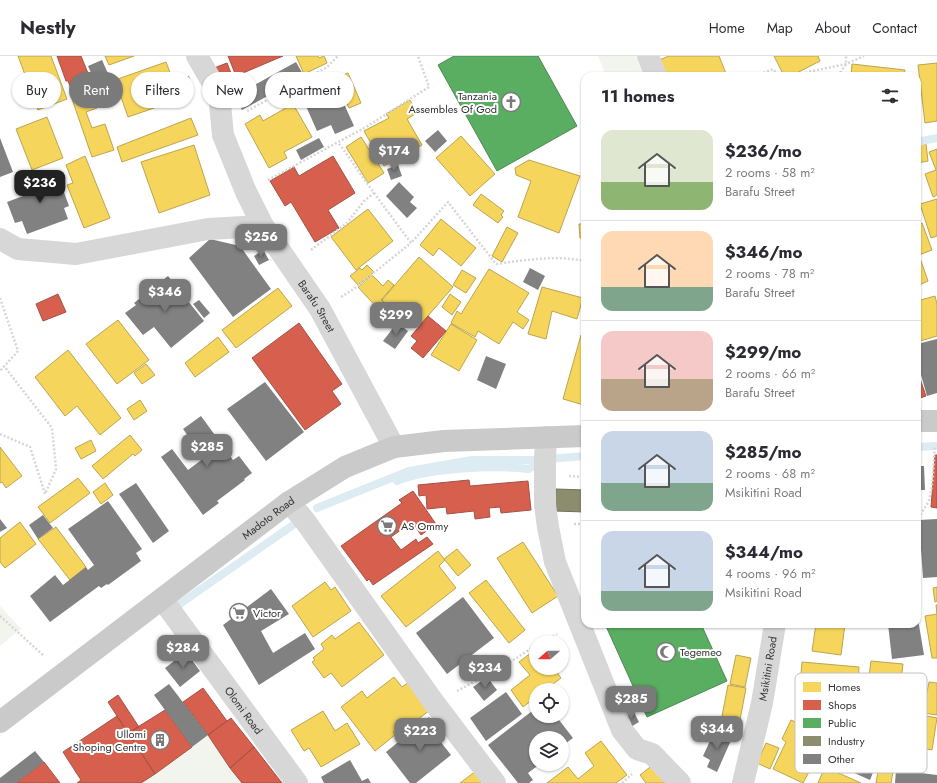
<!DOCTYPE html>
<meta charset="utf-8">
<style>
:root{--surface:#fff;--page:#f2f2f3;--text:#2b2b33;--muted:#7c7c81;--line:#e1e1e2;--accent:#7a7a7a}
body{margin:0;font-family:Jost,sans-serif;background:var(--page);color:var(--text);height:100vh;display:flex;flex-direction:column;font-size:15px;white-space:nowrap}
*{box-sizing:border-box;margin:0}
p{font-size:13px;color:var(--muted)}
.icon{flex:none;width:22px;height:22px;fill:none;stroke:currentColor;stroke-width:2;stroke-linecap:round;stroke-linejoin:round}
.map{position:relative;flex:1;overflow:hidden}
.side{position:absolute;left:581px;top:16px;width:340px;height:556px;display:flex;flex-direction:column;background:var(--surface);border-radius:12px;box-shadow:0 1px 3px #0004}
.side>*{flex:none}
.hud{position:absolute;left:12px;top:16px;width:380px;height:36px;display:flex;gap:8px}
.needle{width:26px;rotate:250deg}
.tools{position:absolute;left:529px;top:579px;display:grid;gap:8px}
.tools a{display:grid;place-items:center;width:40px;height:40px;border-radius:50%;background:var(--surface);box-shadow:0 1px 3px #0004;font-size:20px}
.price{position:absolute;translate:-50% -34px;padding:0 9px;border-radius:8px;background:var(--accent);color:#fff;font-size:13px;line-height:26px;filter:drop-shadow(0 1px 2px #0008)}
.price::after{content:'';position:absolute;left:50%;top:24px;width:12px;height:9px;margin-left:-6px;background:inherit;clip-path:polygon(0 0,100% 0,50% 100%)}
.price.selected{background:#222;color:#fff}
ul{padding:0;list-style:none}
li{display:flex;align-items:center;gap:12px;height:100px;padding:0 20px}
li+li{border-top:1px solid var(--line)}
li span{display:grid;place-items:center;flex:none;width:112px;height:80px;border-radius:12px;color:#555}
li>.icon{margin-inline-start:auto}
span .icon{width:48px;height:48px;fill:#fffc;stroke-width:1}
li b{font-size:17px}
h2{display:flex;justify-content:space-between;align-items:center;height:48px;padding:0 20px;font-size:17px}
.pill{padding:0 14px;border-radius:18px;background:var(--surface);box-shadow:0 1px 3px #0004;font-size:14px;line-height:36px}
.pill.selected{background:var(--accent);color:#fff}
header{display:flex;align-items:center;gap:24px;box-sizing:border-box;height:56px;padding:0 20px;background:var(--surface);border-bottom:1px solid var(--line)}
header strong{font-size:19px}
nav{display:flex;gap:22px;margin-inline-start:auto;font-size:14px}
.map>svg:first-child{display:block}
</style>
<header>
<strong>Nestly</strong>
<nav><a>Home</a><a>Map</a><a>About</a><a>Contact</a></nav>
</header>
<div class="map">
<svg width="937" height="727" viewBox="0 0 937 727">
<rect width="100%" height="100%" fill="#fff"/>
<path fill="#f1f5ed" d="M598,0H636L644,20H606Z
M0,550L21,573L0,590Z
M208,679L242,727H141Z"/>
<path fill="#f6d55c" stroke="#bca450" d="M18,0H51L67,43L38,54Z
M105,0H134L109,9Z
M296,0H318L319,2L324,0L327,7L304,18Z
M669,0H719L727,20H665L659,4Z
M774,0H818L820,5L791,20H784Z
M166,6L180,43L128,61L115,24Z
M937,7V65L925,67L918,9Z
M852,8L905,14L904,20H851Z
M348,17L361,47L349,52L336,22Z
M92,36L97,52L86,56L92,72L105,68L114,94L92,101L72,43Z
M410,44L417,57L407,63L422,89L384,110L364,75L389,62L386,58Z
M293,48L312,81L284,96L287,102L269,112L245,68L260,59L263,65Z
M47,61L63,102L32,114L16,73Z
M191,62L198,79L122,106L117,91Z
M461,80L495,118L470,140L436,102Z
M361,81L384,117L368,127L346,91Z
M926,88L928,105L917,107V89Z
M194,89L210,139L159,157L141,106Z
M937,93V139L933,141L925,118L936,114L929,96Z
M85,100L110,162L84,172L67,129L73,127L66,109Z
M529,104L580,120L559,177L518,161L531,125L516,119L515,112Z
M481,138L504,155L501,159L503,161L498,167L473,149Z
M937,143V180L931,182L920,148Z
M368,153L393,185L356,214L331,181Z
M441,163L476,192L461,210L439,192L433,200L420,189Z
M922,167L932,194L919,199L928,225L917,230V169Z
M579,168H585V182H580Z
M507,171L518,177L502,206L492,200Z
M419,201L453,231L421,268L400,250L395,256L382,244Z
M367,209L374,216L358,229L350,220L360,212L362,214Z
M489,213L529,237L517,256L529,264L523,273L513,266L499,288L478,275L475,281L451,267L457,255L461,258Z
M462,214L476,222L466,237L453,229Z
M372,219L383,230L388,224L394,229L381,244L385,247L379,254L358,231Z
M542,231L583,242L577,263L552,255L546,283L528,278Z
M278,232L292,250L236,292L222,274Z
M450,238L461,246L452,259L442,251Z
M935,240L937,248V280L917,286V245Z
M118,264L149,304L117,328L86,288Z
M451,268L477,284L459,315L431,299Z
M581,279L585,280L584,349L563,343Z
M218,281L229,296L195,321L185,307Z
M68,294L121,362L100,379L77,350L65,360L35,321Z
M146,308L155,319L142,328L134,317Z
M140,344L147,355L134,364L127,353Z
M130,379L142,394L135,400L133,398L103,423L92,410Z
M91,384L96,395L81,403L75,392Z
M0,391L22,420L6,432L2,426L0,427Z
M78,422L90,437L50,467L38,451Z
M105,427L113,439L101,448L93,436Z
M20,466L36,488L5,512L0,506V482Z
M56,471L86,511L70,524L38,483Z
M523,486L558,540L532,557L497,502Z
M457,493L471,509L458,520L444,503Z
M438,495L445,504L439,510L456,532L406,571L381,540Z
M486,524L525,574L509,587L469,537Z
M325,526L331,534L335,531L351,555L313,581L292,550Z
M937,531V545L935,546L933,532Z
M936,549H937V602H932L925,560L937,558Z
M359,566L384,599L342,631L331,617L324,622L312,606L315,604L313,602L324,593L321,588L332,579L335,583Z
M816,568H845L841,599L812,595Z
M536,593V612H554L561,622L545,634H536V641L523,651L511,634L530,619L519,606Z
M736,599L751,602L745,631L730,628Z
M871,605L903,608L895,677L881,675L887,623L869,620Z
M802,606L859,611L858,630L842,629L840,655L798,652Z
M394,621L402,631L409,626L430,654L408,671L406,667L393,676L395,679L375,695L341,651L362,635L367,642Z
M929,626L937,627V659L923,657Z
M728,629L746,632L740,664L722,660Z
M622,632L629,645L623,649L615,636Z
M323,655L335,675L347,667L360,688L321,711L309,692L304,695L291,674Z
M907,656L937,662L932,694L901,688Z
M791,664L833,683L817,715L811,712L803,727L773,713L786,686L782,683Z
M601,685L627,719L616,727H547L568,711L578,723L594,710L585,697Z
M766,687L779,692L770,713L757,707Z
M880,703L895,705L891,727H876Z
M654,708L668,727H646L640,719Z
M825,711L861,727H818Z
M480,712L491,727H460Z"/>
<path fill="#d6604d" stroke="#a55245" d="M57,0H81L94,32L74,40L68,25H66Z
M228,0H283L236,20Z
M227,7L231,17L217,22L214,12Z
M333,100L355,137L328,154L339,172L315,186L291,146L285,150L270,125L294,111L299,120Z
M58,238L66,256L43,265L36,248Z
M428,260L446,275L423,302L411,292L417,285L411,280Z
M299,267L342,328L332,335L341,348L305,374L252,302Z
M917,314L926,340L917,343Z
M935,399H937V452L931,451Z
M469,424L470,430L528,425L531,454L501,457L500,451L489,452L490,461L475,463L474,455L447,458L446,451L427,453L426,439L419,440L418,429Z
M413,435L436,468L421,479L412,466L391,481L401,494L416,483L418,487L427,481L433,488L373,529L369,523L367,525L341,490L402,447L399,444Z
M203,632L227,665L208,679L183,646Z
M118,639L139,671L128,677L108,646Z
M165,654L192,691L155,718L128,677Z
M117,660L155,718L141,727H77L81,724L63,696Z
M231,662L254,691L230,712L208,679Z
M254,691L282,727H242L230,712Z
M44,706L60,727H16Z"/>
<path fill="#5aae61" stroke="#4e8953" d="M454,0H538L577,70L497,115L438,9Z
M605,568H701L727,625L647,661Z"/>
<path fill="#8c8c6e" stroke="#71715c" d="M556,433L585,434V456L555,455Z"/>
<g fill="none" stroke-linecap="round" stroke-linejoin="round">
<path stroke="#ddebf3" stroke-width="8" d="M917,86L937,82
M917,391L937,390
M397,425C429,412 495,409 529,413L543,404
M317,452L409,415L472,404H536L585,400
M173,556L181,547L296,467"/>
</g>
<path fill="#818181" d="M102,4L110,22L96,28L88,10Z
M296,6L304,20L242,54L228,28L243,20L249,32Z
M330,17L354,70L335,78L331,69L317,75L305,48L298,51L290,34Z
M189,20L192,30L179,34L176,25Z
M438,74L447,85L435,96L425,85Z
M0,82L13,116L0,121Z
M319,82L324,91L301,104L296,94Z
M398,109L402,120L391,124L387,113Z
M51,115L56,130L61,128L69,150L64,152L68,163L27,178L22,165L15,167L7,146L31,137L27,124Z
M399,126L414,141L410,146L417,152L407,162L386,140Z
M210,183L240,190L271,233L233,261L189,202Z
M263,194L269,204L259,209L254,200Z
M530,212L545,220L538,234L523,226Z
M168,220L204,265L171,292L154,271L143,279L125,257L136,249L134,247Z
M199,244L210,257L204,262L193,248Z
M397,267L408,275L395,293L383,285Z
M937,283V337L927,340L917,305V288Z
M486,300L506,308L496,333L477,324Z
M265,326L304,376L266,405L227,353Z
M201,360L233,404L239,400L252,417L244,423L245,424L217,445L219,447L203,459L161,401L172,393L188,414L204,402L183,373Z
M917,410H924L925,434H917Z
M136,427L169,475L153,487L119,438Z
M108,445L142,493L136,497L141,505L108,529L107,528L101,532L99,530L50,566L30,540L55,519L63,529L86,511L88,514L94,509L68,473Z
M43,459L53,472L38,483L29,469Z
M0,463L7,472L0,476Z
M937,463V521L923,522L919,464Z
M271,533L289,558L261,575L273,597L305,577L315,593L259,629L223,569Z
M463,541L494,582L447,618L416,577Z
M917,557L924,599L892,603L888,568H917Z
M186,596L200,615L180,631L165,612Z
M487,621L497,634L484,645L473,631Z
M169,628L208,679L192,691L154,639Z
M506,636L522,658L486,685L470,662Z
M536,652V660H556L573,682L562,690V682H536V708H540L528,717L533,724L529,727H518L488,689Z
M634,656L639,666L629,672L623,662Z
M429,661L445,681L440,685L451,699L416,727H410L386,696Z
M715,674L732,682L717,716L707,711L710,704L703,700Z
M866,682L884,689L870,724L852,716Z
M35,695L44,706L16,727H0V722Z
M350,704L362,725L368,722L371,727H324L321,721Z
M896,714L937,719V727H895Z"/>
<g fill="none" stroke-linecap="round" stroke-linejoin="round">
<path stroke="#d6d6d6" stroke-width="2.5" stroke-dasharray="2 2" stroke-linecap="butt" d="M756,20L773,13L779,20
M798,20L808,16L846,8L864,0
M838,20L846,8V0
M247,55L327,11L338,0
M268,124L366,71L429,31L418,0
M374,137L411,187L448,146L496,208C526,204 555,199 585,205
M311,194L347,167L364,145L374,137L338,86
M341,241L355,232L411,187
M0,242L18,295L0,315
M0,378L30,391L45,438L56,413L52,372L4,310
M569,420L585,421
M917,466C919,458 926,452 929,444C934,427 933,408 935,390
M574,468H585
M917,478V511
M0,560L44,600
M542,586L557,578
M457,635L506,609L536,589
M622,727L632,718"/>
<g stroke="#d7d7d7" stroke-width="22">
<path id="s1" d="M197,0L219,38L223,79L246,136L263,170L320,253L394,391"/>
<path d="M648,0L656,20"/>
<path d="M0,183L18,193L76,198L208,173L263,170"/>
<path d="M546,381L545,405V449L548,471L555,506L622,674L637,693L652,698L680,727"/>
<path d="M289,446L305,465L435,648L495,727"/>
<path id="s2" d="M162,543L297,727"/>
<path id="s3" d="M743,727L762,647L775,568"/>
</g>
<g stroke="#cacaca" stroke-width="22">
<path d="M917,365H937"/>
<path id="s4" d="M0,666L289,446L345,411L394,391L444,385L585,380"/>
</g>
</g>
<defs>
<symbol id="church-ring" viewBox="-11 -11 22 22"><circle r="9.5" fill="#fff" stroke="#7a7a7a" stroke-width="1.5"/><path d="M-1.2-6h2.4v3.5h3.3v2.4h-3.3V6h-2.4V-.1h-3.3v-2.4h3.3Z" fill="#7a7a7a"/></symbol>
<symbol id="supermarket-ring" viewBox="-11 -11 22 22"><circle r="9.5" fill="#fff" stroke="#7a7a7a" stroke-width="1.5"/><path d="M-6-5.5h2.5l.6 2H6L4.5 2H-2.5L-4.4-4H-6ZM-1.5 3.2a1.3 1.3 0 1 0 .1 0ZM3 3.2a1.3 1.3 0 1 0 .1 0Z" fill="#7a7a7a"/></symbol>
<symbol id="mosque-ring" viewBox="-11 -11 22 22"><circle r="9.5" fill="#fff" stroke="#7a7a7a" stroke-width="1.5"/><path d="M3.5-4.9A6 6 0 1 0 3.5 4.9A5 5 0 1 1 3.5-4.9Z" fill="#7a7a7a"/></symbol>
<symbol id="building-ring" viewBox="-11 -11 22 22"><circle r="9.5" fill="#fff" stroke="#7a7a7a" stroke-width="1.5"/><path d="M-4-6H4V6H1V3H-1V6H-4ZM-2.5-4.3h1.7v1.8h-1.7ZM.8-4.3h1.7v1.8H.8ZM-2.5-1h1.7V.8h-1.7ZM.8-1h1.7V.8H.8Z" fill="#7a7a7a"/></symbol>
</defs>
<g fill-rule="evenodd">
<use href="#church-ring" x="500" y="35" width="22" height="22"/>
<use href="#supermarket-ring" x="376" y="459" width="22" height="22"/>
<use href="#supermarket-ring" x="228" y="546" width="22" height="22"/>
<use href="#mosque-ring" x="655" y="585" width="22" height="22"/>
<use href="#building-ring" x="149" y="673" width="22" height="22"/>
</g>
<g text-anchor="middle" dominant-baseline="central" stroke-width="4" stroke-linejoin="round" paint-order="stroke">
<g font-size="11" fill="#333" stroke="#fff" text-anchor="start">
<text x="497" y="40" text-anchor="end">Tanzania<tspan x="497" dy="13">Assembles Of God</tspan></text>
<text x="401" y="470">AS Ommy</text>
<text x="253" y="557">Victor</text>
<text x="680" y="596">Tegemeo</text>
<text x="146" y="678" text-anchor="end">Ullomi<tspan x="146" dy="13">Shoping Centre</tspan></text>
</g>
<g font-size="11" fill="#333" stroke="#fff">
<text stroke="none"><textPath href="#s1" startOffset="281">Barafu Street</textPath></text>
<text stroke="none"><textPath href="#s4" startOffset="337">Madoto Road</textPath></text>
<text stroke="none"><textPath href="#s3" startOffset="117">Msikitini Road</textPath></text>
<text stroke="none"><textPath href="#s2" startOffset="138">Olomi Road</textPath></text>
</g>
</g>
<rect x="795" y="617" width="132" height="100" rx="6" fill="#fff" stroke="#c2c2c2" stroke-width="1"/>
<rect x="803" y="626" width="18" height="10" fill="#f6d55c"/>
<rect x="803" y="644" width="18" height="10" fill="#d6604d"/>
<rect x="803" y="662" width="18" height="10" fill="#5aae61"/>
<rect x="803" y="680" width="18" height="10" fill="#8c8c6e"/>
<rect x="803" y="698" width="18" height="10" fill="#818181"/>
<g font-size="11" fill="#333">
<text x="828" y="635">Homes</text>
<text x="828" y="653">Shops</text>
<text x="828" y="671">Public</text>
<text x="828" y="689">Industry</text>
<text x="828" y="707">Other</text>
</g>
</svg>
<div class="tools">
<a><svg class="needle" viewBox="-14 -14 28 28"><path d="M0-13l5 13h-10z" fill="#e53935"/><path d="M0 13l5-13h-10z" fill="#7c7c81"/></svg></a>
<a><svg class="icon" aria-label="locate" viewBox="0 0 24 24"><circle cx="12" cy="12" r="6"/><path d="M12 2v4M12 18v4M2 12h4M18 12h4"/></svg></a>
<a><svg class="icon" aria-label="layers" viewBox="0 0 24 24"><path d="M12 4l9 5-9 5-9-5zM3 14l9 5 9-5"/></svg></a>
</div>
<b class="price" style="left:394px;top:116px">$174</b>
<b class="price selected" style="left:40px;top:148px">$236</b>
<b class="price" style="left:261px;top:202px">$256</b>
<b class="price" style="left:165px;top:257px">$346</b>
<b class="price" style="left:396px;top:280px">$299</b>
<b class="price" style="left:207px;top:412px">$285</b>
<b class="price" style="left:183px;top:613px">$284</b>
<b class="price" style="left:485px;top:633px">$234</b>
<b class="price" style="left:631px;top:664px">$285</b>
<b class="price" style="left:717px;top:694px">$344</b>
<b class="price" style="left:420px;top:696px">$223</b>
<div class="hud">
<a class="pill">Buy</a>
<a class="pill selected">Rent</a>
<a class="pill">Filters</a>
<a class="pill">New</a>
<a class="pill">Apartment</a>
</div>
<section class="side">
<h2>11 homes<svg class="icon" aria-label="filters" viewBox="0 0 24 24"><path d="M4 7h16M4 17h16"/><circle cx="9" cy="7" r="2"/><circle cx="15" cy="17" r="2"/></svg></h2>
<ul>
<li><span style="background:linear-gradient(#dfe7d0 65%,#8fb573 0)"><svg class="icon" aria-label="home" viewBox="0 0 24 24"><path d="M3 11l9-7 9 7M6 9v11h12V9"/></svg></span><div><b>$236/mo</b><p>2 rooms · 58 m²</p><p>Barafu Street</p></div></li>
<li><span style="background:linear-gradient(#ffd9b3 70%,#7fa58c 0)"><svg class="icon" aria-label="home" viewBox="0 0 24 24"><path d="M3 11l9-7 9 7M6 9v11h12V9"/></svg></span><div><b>$346/mo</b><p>2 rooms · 78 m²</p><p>Barafu Street</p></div></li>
<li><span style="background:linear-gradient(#f6c9c9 60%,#b9a48a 0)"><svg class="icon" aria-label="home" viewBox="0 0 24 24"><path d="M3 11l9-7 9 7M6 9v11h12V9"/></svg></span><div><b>$299/mo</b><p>2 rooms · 66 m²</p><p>Barafu Street</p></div></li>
<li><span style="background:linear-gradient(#c9d6e8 65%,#7fa58c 0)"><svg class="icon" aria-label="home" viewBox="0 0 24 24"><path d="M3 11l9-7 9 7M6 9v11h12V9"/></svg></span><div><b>$285/mo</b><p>2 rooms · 68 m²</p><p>Msikitini Road</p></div></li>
<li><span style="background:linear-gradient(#c9d6e8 75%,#7fa58c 0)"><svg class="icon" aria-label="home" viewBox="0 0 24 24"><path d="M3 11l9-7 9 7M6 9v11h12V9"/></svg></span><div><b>$344/mo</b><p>4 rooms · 96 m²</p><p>Msikitini Road</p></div></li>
</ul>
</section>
</div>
